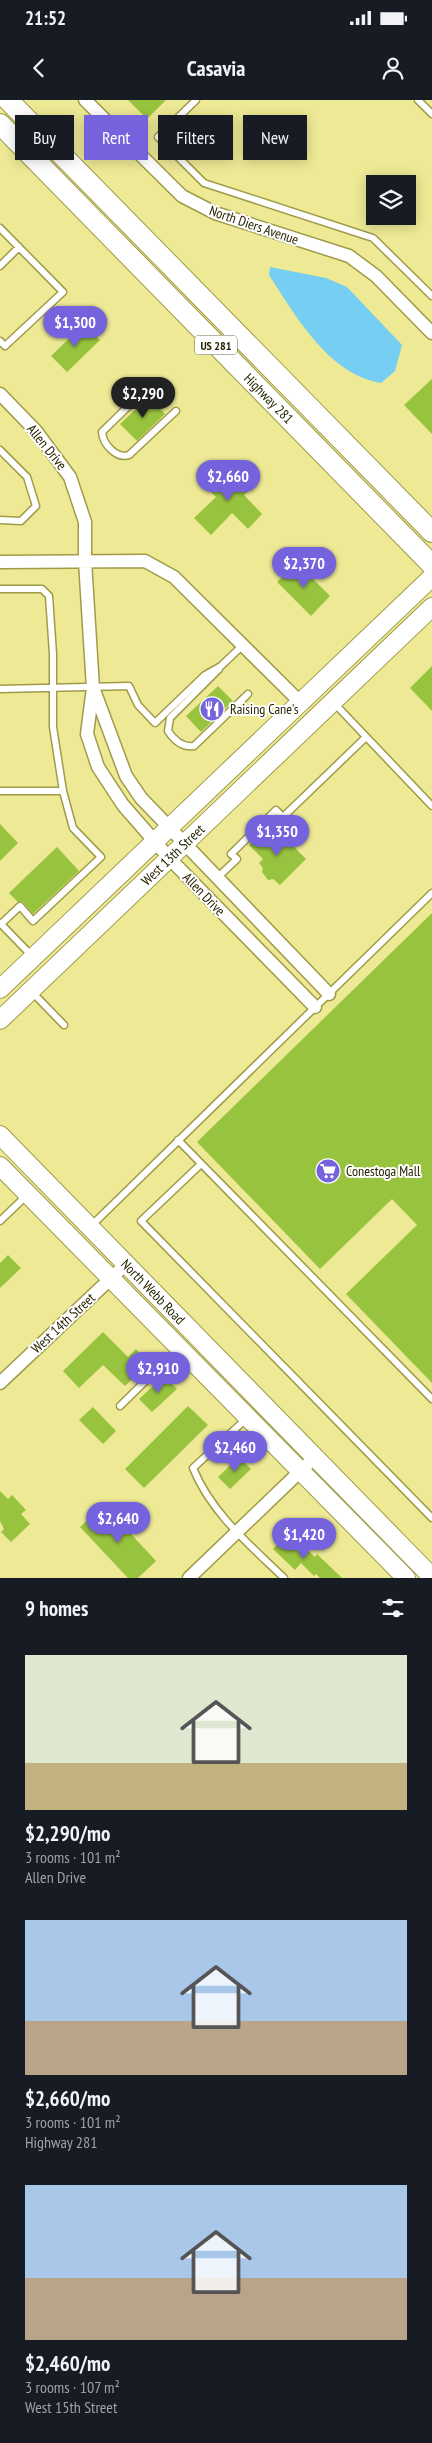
<!DOCTYPE html>
<meta charset="utf-8">
<style>
:root{--surface:#171b24;--page:#242831;--text:#f1f3f6;--muted:#9ea1a6;--accent:#7463dd}
body{margin:0;font-family:"PT Sans Narrow",sans-serif;background:var(--page);color:var(--text);height:100vh;display:flex;flex-direction:column;font-size:19px;white-space:nowrap}
*{box-sizing:border-box;margin:0}
p{font-size:16px;color:var(--muted)}
.icon{flex:none;width:28px;height:28px;fill:none;stroke:currentColor;stroke-width:2;stroke-linecap:round;stroke-linejoin:round}
.map{position:relative;height:1478px;overflow:hidden}
.details{display:flex;flex-direction:column;background:var(--surface);flex:1}
.details>*{flex:none}
.banner{position:absolute;left:15px;top:15px;width:402px;height:45px;display:flex;gap:10px}
.fabs{position:absolute;left:366px;top:75px;display:grid;gap:10px}
.fabs a{display:grid;place-items:center;width:50px;height:50px;border-radius:0px;background:var(--surface);box-shadow:0 2px 12px #0003;font-size:25px}
.price{position:absolute;translate:-50% -42px;padding:0 11px;border-radius:18px;background:var(--accent);color:#fff;font-size:16px;line-height:32px;filter:drop-shadow(0 1px 2px #0008)}
.price::after{content:'';position:absolute;left:50%;top:30px;width:15px;height:11px;margin-left:-8px;background:inherit;clip-path:polygon(0 0,100% 0,50% 100%)}
.price.on{background:#222;color:#fff}
ul{padding:0;list-style:none}
li{display:grid;align-content:center;gap:10px;height:265px;padding:0 25px}
li span{display:grid;place-items:center;height:155px;border-radius:0px;color:#555}
li>.icon{margin-inline-start:auto}
span .icon{width:90px;height:90px;fill:#fffc;stroke-width:1}
li b{font-size:21px}
h2{display:flex;justify-content:space-between;align-items:center;height:60px;padding:0 25px;font-size:21px}
.pill{padding:0 18px;border-radius:0px;background:var(--surface);box-shadow:0 2px 12px #0003;font-size:18px;line-height:45px}
.pill.on{background:var(--accent);color:#fff}
.status{display:flex;justify-content:space-between;align-items:center;height:35px;padding:0 25px;background:var(--surface);direction:ltr}
.status svg{height:14px;fill:currentColor}
header{display:flex;justify-content:space-between;align-items:center;height:65px;padding:0 25px;background:var(--surface);font-size:22px;font-weight:600}
.map>svg:first-child{display:block}
</style>
<div class="status"><b>21:52</b><svg viewBox="0 0 49 12"><path d="M0 12V9h3v3zM5 12V6h3v6zM10 12V3h3v9zM15 12V0h3v12zM26 1h20v11H26zM47 4h2v5h-2z"/></svg></div>
<header><svg class="icon" aria-label="back" viewBox="0 0 24 24"><path d="M15 5l-7 7 7 7"/></svg>Casavia<svg class="icon" aria-label="person" viewBox="0 0 24 24"><circle cx="12" cy="8" r="4"/><path d="M4 21q1-7 8-7t8 7"/></svg></header>
<div class="map">
<svg width="432" height="1478" viewBox="0 0 432 1478">
<rect width="100%" height="100%" fill="#ede995"/>
<path fill="#76cef2" d="M270,167L326,178L347,187L402,245L395,271L381,283C328,274 296,216 269,175Z"/>
<path fill="#98c33f" d="M128,0H166L147,19Z
M84,224L100,240L67,272L51,256Z
M432,279V334L404,305Z
M149,297L165,314L137,341L120,324Z
M217,367L234,385L249,372L259,381L244,395L262,414L248,429L232,413L211,435L194,418L216,397L202,383Z
M297,463L330,496L311,516L277,482Z
M432,566V611L410,588Z
M218,586L233,601L201,632L186,616Z
M0,724L18,743L0,761Z
M265,728L280,743L285,738L306,759L280,785L273,779L268,780L262,772L263,768L259,763L263,759L249,745Z
M57,747L79,771L33,814L23,802H18L9,793Z
M432,813V1283L346,1194L417,1125L392,1099L320,1169L197,1042Z
M8,1155L21,1168L0,1188V1163Z
M103,1232L128,1257L136,1249L149,1263L125,1286L103,1265L79,1288L63,1271Z
M164,1276L177,1289L152,1312L139,1299Z
M188,1306L208,1325L144,1388L125,1369Z
M93,1307L116,1331L103,1344L79,1320Z
M239,1357L251,1369L230,1389L218,1377Z
M0,1391L8,1399L12,1395L26,1410L21,1414L30,1424L11,1442L1,1432L4,1429L0,1421Z
M104,1405L156,1461L138,1478H128L80,1427Z
M285,1436L299,1450L303,1446L315,1457L317,1454L342,1478H320L316,1474L314,1476L301,1463L295,1470L273,1449Z"/>
<g fill="none" stroke-linecap="round" stroke-linejoin="round">
<defs>
<path id="service" d="M196,0L158,37L204,83L373,138L432,196
M418,0L432,14
M0,128L63,192L5,246L0,241
M0,166L19,147
M150,285L102,332C103,345 117,359 129,355L176,311
M0,350L27,377L36,406L21,421L0,420
M0,489H42L49,496L53,554V627L63,691H0
M219,569L170,618L168,631C174,640 182,648 194,646L248,594
M0,589L129,586L138,605L155,623L205,575L221,566L243,545
M334,603L432,706
M218,777L237,759L231,754L276,710L283,717L366,637
M0,823L32,856
M1,824L20,806L33,821L101,757L73,728L63,691
M32,892L64,925
M178,1040L432,1299
M201,1064L141,1121L432,1418
M0,1121L26,1096
M91,1126L432,793
M120,1306L179,1248
M246,1319L193,1368C211,1413 251,1446 284,1478"/>
<path id="minor" d="M85,0L182,96L215,113L349,156L376,176L432,233
M0,294L36,331L70,377L85,422V461L93,588L87,634L98,667L123,705L170,759L315,907
M0,462L145,461L174,477L301,603
M94,590L126,676L141,698L329,894
M0,1283L126,1164
M189,1478L315,1357"/>
<g id="secondary">
<path d="M0,889L432,477"/>
<path id="s1" d="M0,920L432,507"/>
<path id="s2" d="M0,1035L432,1477"/>
<path d="M0,1066L406,1478"/>
</g>
<g id="trunk">
<path d="M8,0L432,432"/>
<path id="s3" d="M0,24L432,465"/>
</g>
</defs>
<use href="#service" stroke="#a09b48" stroke-width="9"/>
<use href="#minor" stroke="#a09b48" stroke-width="15"/>
<use href="#secondary" stroke="#a09b48" stroke-width="20"/>
<use href="#trunk" stroke="#a09b48" stroke-width="22"/>
<use href="#service" stroke="#fff" stroke-width="6"/>
<use href="#minor" stroke="#fff" stroke-width="12"/>
<use href="#secondary" stroke="#fff" stroke-width="18"/>
<use href="#trunk" stroke="#fff" stroke-width="20"/>
</g>
<defs>
<symbol id="restaurant-disc" viewBox="-11 -11 22 22"><circle r="9.5" fill="#7463dd" stroke="#fff"/><path d="M-5-6h1v4h1v-4h1v4h1v-4h1v5L-1.5 .5V6h-2V.5L-5-1ZM5-6V6H3V1.5H1.5Q1.5-4 5-6Z" fill="#fff"/></symbol>
<symbol id="supermarket-disc" viewBox="-11 -11 22 22"><circle r="9.5" fill="#7463dd" stroke="#fff"/><path d="M-6-5.5h2.5l.6 2H6L4.5 2H-2.5L-4.4-4H-6ZM-1.5 3.2a1.3 1.3 0 1 0 .1 0ZM3 3.2a1.3 1.3 0 1 0 .1 0Z" fill="#fff"/></symbol>
</defs>
<g fill-rule="evenodd">
<use href="#restaurant-disc" x="198" y="595" width="28" height="28"/>
<use href="#supermarket-disc" x="314" y="1057" width="28" height="28"/>
</g>
<g text-anchor="middle" dominant-baseline="central" stroke-width="4" stroke-linejoin="round" paint-order="stroke">
<rect fill="#fff" stroke="#67664d" stroke-width="1" x="195" y="235.5" width="42" height="19" rx="4"/>
<g font-size="12" font-weight="bold" fill="#262401">
<text x="216" y="245">US 281</text>
</g>
<g font-size="14" fill="#262401" stroke="#fff">
<text transform="translate(254 125) rotate(19)">North Diers Avenue</text>
<text stroke="none"><textPath href="#s3" startOffset="384">Highway 281</textPath></text>
<text transform="translate(47 347) rotate(51)">Allen Drive</text>
<text stroke="none"><textPath href="#s1" startOffset="239">West 13th Street</textPath></text>
<text transform="translate(204 794) rotate(46)">Allen Drive</text>
<text stroke="none"><textPath href="#s2" startOffset="219">North Webb Road</textPath></text>
<text transform="translate(63 1223) rotate(-43)">West 14th Street</text>
</g>
<g font-size="14" fill="#262401" stroke="#fff" text-anchor="start">
<text x="230" y="609">Raising Cane's</text>
<text x="346" y="1071">Conestoga Mall</text>
</g>
</g>
</svg>
<div class="fabs">
<a><svg class="icon" aria-label="layers" viewBox="0 0 24 24"><path d="M12 4l9 5-9 5-9-5zM3 14l9 5 9-5"/></svg></a>
</div>
<b class="price" style="left:75px;top:248px">$1,300</b>
<b class="price on" style="left:143px;top:319px">$2,290</b>
<b class="price" style="left:228px;top:402px">$2,660</b>
<b class="price" style="left:304px;top:489px">$2,370</b>
<b class="price" style="left:277px;top:757px">$1,350</b>
<b class="price" style="left:158px;top:1294px">$2,910</b>
<b class="price" style="left:235px;top:1373px">$2,460</b>
<b class="price" style="left:118px;top:1444px">$2,640</b>
<b class="price" style="left:304px;top:1460px">$1,420</b>
<div class="banner">
<a class="pill">Buy</a>
<a class="pill on">Rent</a>
<a class="pill">Filters</a>
<a class="pill">New</a>
</div>
</div>
<section class="details">
<h2>9 homes<svg class="icon" aria-label="filters" viewBox="0 0 24 24"><path d="M4 7h16M4 17h16"/><circle cx="9" cy="7" r="2"/><circle cx="15" cy="17" r="2"/></svg></h2>
<ul>
<li><span style="background:linear-gradient(#dfe7d0 70%,#c2b280 0)"><svg class="icon" aria-label="home" viewBox="0 0 24 24"><path d="M3 11l9-7 9 7M6 9v11h12V9"/></svg></span><div><b>$2,290/mo</b><p>3 rooms · 101 m²</p><p>Allen Drive</p></div></li>
<li><span style="background:linear-gradient(#a9c7e8 65%,#b9a48a 0)"><svg class="icon" aria-label="home" viewBox="0 0 24 24"><path d="M3 11l9-7 9 7M6 9v11h12V9"/></svg></span><div><b>$2,660/mo</b><p>3 rooms · 101 m²</p><p>Highway 281</p></div></li>
<li><span style="background:linear-gradient(#a9c7e8 60%,#b9a48a 0)"><svg class="icon" aria-label="home" viewBox="0 0 24 24"><path d="M3 11l9-7 9 7M6 9v11h12V9"/></svg></span><div><b>$2,460/mo</b><p>3 rooms · 107 m²</p><p>West 15th Street</p></div></li>
</ul>
</section>
